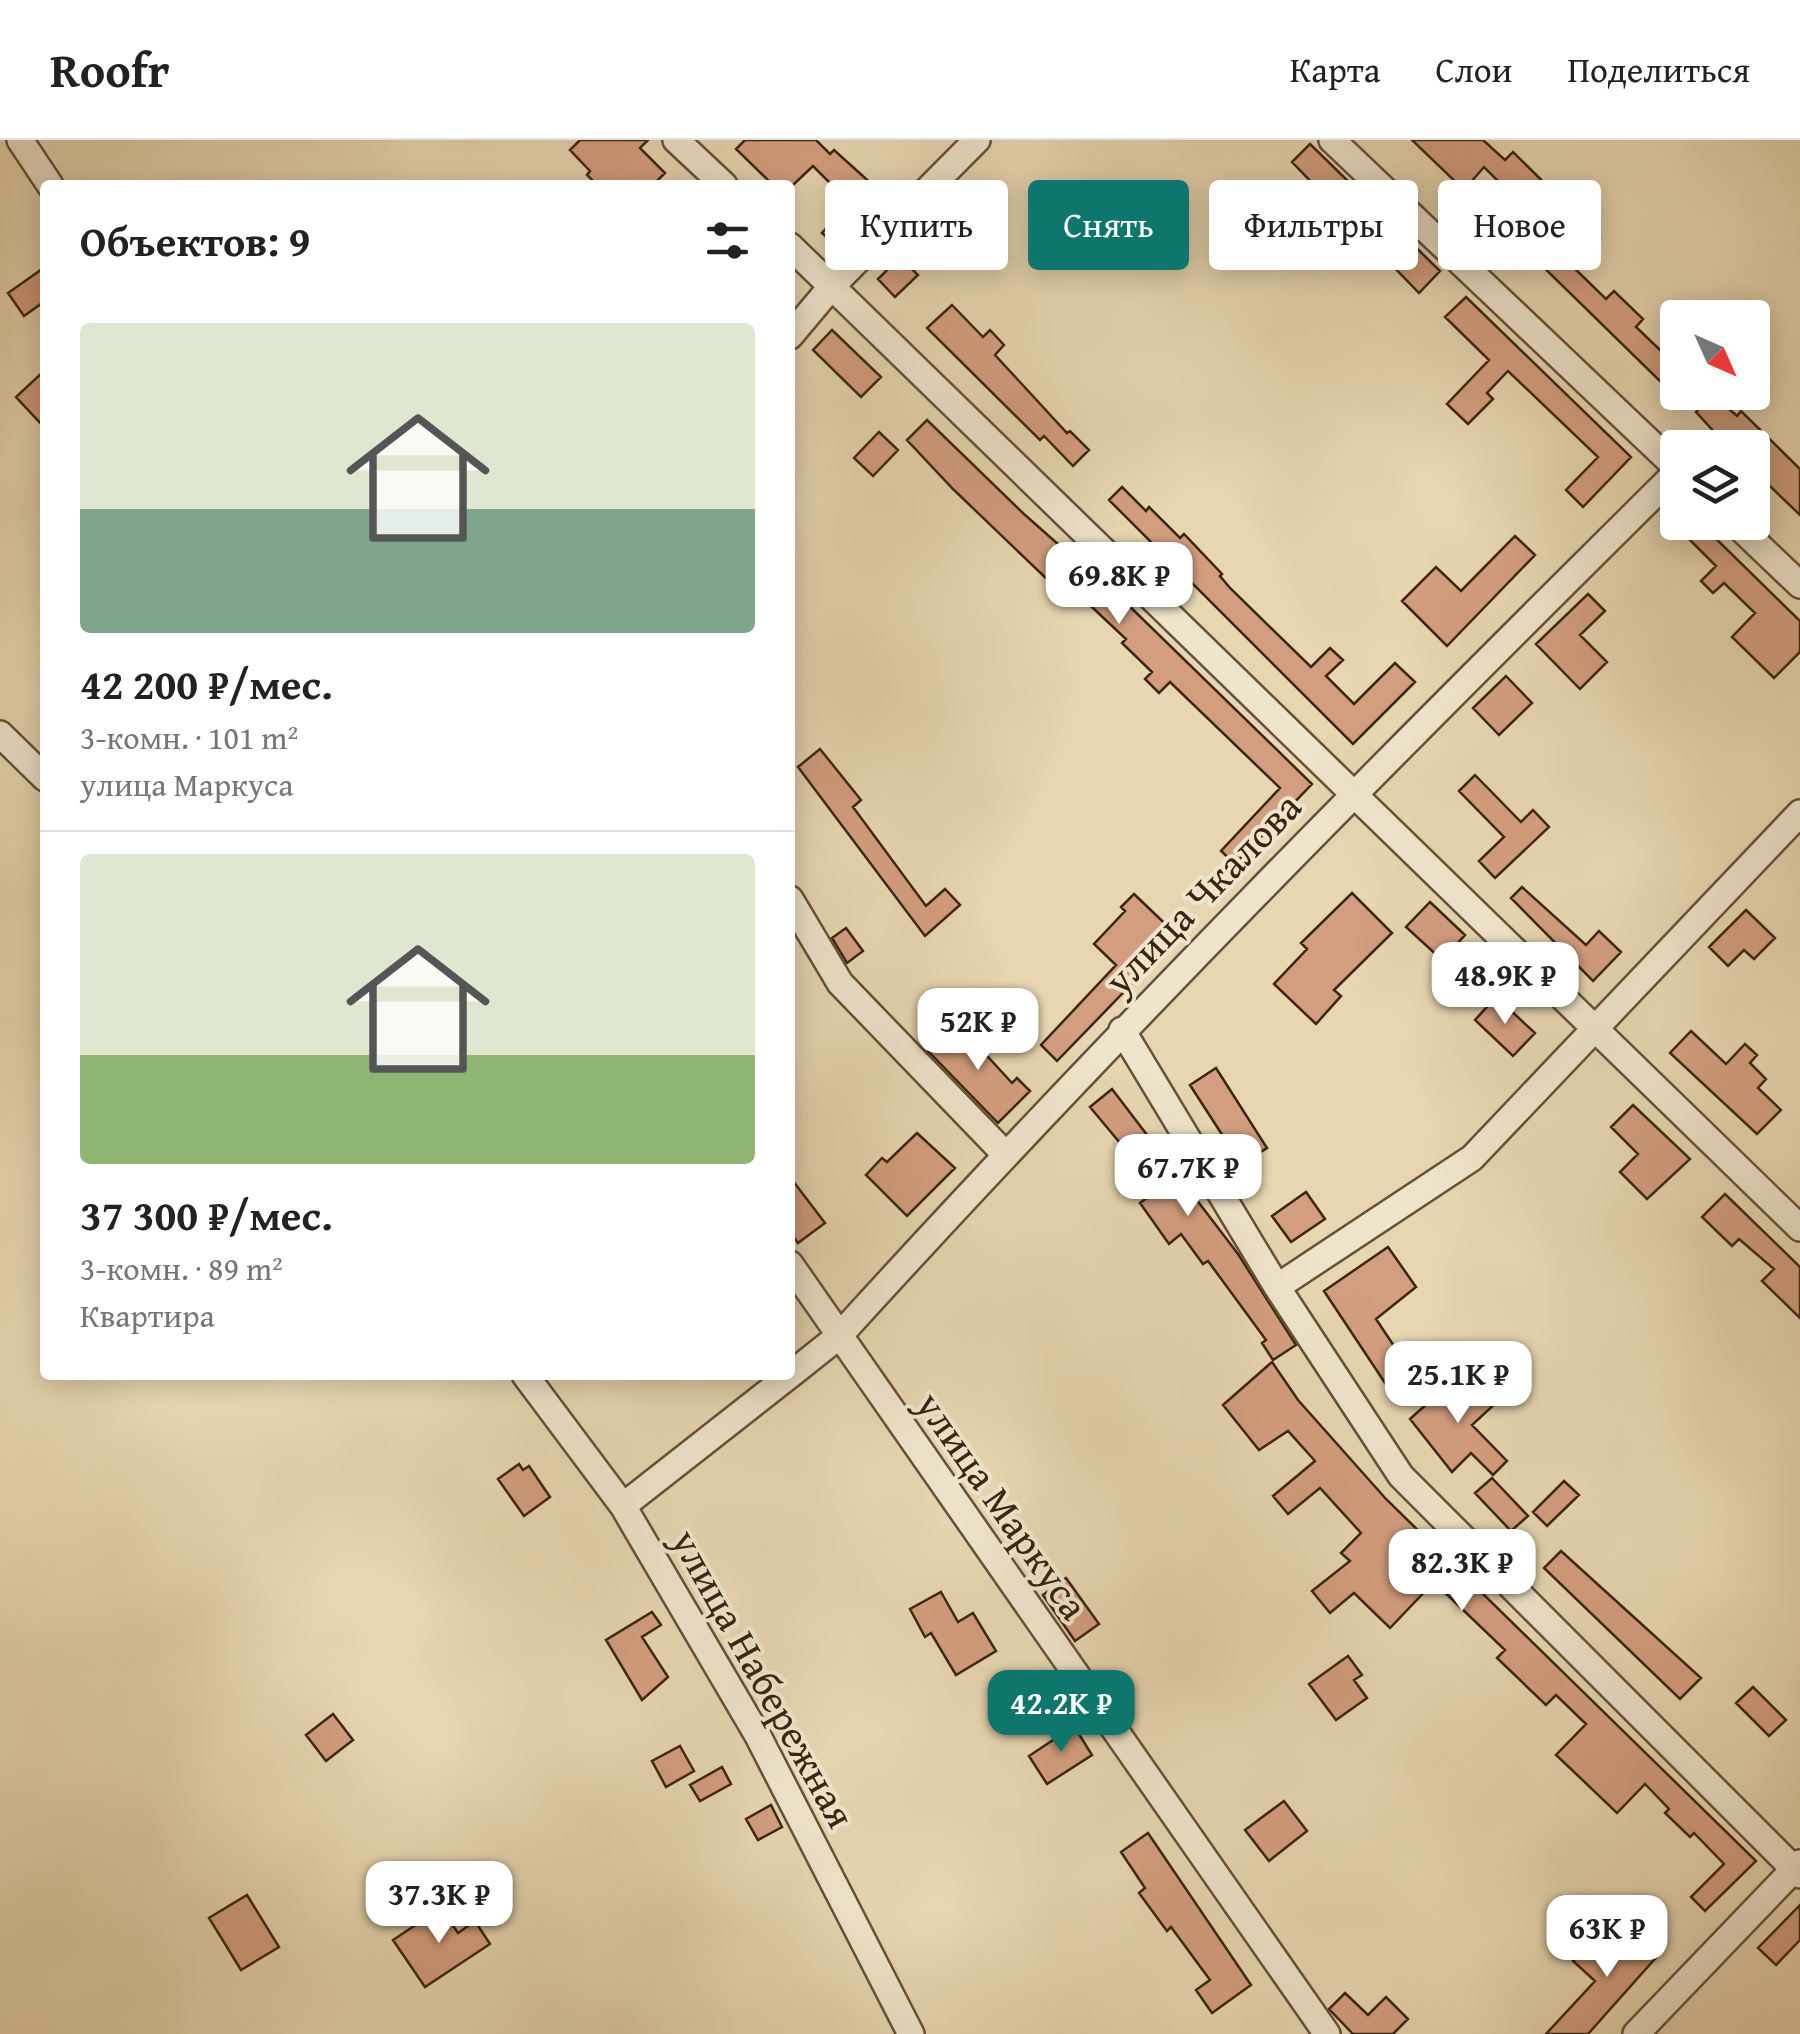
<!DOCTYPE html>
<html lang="ru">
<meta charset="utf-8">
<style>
:root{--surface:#fff;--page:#f2f2f2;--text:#222;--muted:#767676;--line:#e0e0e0;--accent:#0f766e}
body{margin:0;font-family:"Gentium Book Plus",serif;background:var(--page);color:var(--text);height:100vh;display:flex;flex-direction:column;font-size:38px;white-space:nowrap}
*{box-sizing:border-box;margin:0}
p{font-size:32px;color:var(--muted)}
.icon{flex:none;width:55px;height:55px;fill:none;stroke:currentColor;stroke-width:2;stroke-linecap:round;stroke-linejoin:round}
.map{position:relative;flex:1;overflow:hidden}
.details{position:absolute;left:40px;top:40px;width:755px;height:1200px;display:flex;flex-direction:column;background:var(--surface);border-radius:10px;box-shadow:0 5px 25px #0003}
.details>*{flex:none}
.top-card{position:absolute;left:825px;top:40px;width:825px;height:90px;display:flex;gap:20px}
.needle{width:65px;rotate:135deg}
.controls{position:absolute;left:1660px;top:160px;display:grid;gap:20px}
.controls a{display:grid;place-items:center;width:110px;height:110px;border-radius:10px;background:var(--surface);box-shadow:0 5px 25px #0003;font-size:50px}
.price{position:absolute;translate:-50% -85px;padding:0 22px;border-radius:20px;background:#fff;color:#222;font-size:32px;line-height:65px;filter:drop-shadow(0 2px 5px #0008)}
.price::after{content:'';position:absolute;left:50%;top:60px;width:30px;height:22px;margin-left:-15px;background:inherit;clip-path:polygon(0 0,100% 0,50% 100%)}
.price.on{background:var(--accent);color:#fff}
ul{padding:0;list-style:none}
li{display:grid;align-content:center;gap:20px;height:530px;padding:0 40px}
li+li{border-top:2px solid var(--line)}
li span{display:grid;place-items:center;height:310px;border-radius:10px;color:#555}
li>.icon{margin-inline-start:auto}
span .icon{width:180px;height:180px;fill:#fffc;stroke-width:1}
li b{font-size:42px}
h2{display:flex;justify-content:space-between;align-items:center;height:120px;padding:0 40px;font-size:42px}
.pill{padding:0 35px;border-radius:10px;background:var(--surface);box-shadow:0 5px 25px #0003;font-size:35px;line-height:90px}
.pill.on{background:var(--accent);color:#fff}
header{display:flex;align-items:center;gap:60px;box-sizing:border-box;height:140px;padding:0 50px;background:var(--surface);border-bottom:2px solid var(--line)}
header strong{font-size:48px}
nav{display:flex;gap:55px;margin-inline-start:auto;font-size:35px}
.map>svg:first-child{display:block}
</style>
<header>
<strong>Roofr</strong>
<nav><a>Карта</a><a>Слои</a><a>Поделиться</a></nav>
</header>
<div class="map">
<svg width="1800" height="1894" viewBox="0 0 1800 1894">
<rect width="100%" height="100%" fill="#e7d6b1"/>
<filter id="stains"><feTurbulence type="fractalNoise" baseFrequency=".002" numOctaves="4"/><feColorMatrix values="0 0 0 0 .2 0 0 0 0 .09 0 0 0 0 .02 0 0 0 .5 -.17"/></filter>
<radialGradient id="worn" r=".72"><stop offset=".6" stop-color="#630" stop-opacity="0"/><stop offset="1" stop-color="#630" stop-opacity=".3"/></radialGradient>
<path fill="#d39e7f" stroke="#3a2510" stroke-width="2.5" d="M580,0H648L640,8L665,33L653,45H597L587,35L590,31L570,10Z
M745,0H816L830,14L834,10L884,55L836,106L822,93L850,63L813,26L793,45H773L736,9Z
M1412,0H1483L1505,20L1513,12L1600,98L1572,126L1606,159L1614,151L1643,179L1636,187L1678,227V233L1665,246L1528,112L1551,88L1519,57L1517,60L1484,27L1464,50Z
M1310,4L1440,131L1419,153L1292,22Z
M900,117L918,135L895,157L878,139Z
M45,127V161L24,176L8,153Z
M1466,157L1631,317L1583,367L1566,350L1598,317L1508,231L1487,253L1493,259L1468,284L1447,264L1489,220L1445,177Z
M952,165L983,197L990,190L1004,205L995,215L1067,293L1070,291L1089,310L1073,326L1044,296L1040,300L927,188Z
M832,190L881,237L861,257L813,210Z
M45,230V288L16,257Z
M1712,254L1737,276L1741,271L1800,329V375L1752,329V308H1729L1696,272Z
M927,280L1024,374L1077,421L1080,418L1312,644L1235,724L1221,711L1280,648L1170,542L1159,553L1145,539L1152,532L1122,503L1126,499L1059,436L1052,444L953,349L907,300Z
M879,292L898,310L873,336L854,318Z
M1122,347L1146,371L1149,367L1180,398L1184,394L1222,434L1220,436L1230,448L1311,527L1330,508L1343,520L1326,536L1354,564L1395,523L1415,542L1353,604L1109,360Z
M1672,382H1699L1800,481V512L1774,538L1732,497L1755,473L1724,443L1713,453L1701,441L1716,426Z
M1515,396L1535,415L1447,506L1402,461L1436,427L1461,451Z
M1588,454L1605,471L1580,495L1607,522L1580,549L1536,504Z
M1506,536L1532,563L1499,595L1473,568Z
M820,609L861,660L853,667L926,766L945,749L960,765L925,796L798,627Z
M1475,635L1521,682L1533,670L1549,687L1495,738L1479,721L1504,697L1459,651Z
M1522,747L1586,805L1599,791L1621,812L1593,841L1511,758Z
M1352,753L1392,793L1334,850L1341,856L1316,884L1274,844L1307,809L1301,803Z
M1134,754L1178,796L1057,921L1041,905L1116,825L1094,804L1125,771L1121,767Z
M1430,762L1465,795L1442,820L1406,787Z
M1746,770L1775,798L1754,819L1744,810L1728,826L1709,807Z
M846,788L863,811L847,823L832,798Z
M1496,857L1535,893L1513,916L1475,880Z
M956,882L1012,943L1017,938L1030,951L998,983L928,911Z
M1691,891L1726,924L1745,904L1757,915L1750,923L1766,939L1758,948L1781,970L1757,994L1670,913Z
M1216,928L1267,1008L1241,1024L1190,945Z
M1112,949L1238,1114L1296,1205L1273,1220L1262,1203L1266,1200L1208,1121L1203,1124L1181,1094L1169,1104L1140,1063L1148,1057L1116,1016L1125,1009L1090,967Z
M1633,965L1690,1019L1647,1059L1620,1032L1638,1014L1611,987Z
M917,993L955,1028L907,1076L866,1035L882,1018L887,1022Z
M790,1037L825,1083L798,1103L790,1092Z
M1306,1052L1325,1079L1291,1102L1272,1076Z
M1725,1054L1800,1127V1178L1762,1141L1774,1129L1739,1099L1732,1106L1702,1077Z
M1388,1107L1416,1147L1376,1179L1414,1236L1391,1252L1324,1151Z
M1272,1222L1298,1260L1386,1359L1756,1721L1705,1771L1691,1757L1724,1724L1694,1693L1690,1697L1665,1673L1669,1669L1645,1644L1617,1673L1572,1630L1556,1615L1586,1584L1556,1555L1546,1565L1497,1518L1505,1510L1434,1442L1390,1488L1354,1453L1330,1473L1312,1451L1350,1421L1341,1413L1361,1393L1320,1348L1288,1374L1273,1356L1315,1321L1288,1291L1259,1310L1223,1265Z
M1458,1236L1473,1254L1483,1245L1497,1262L1472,1285L1507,1321L1493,1335L1471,1313L1452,1332L1410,1279Z
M519,1324L523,1330L529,1326L550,1357L524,1376L498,1339Z
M1492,1338L1528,1376L1511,1391L1475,1353Z
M1564,1341L1579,1355L1547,1386L1533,1372Z
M1561,1411L1701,1538L1680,1559L1544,1428Z
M1066,1438L1099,1484L1075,1501L1043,1455Z
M941,1452L958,1482L973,1473L996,1511L956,1535L931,1493L925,1497L910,1469Z
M652,1472L661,1485L642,1497L668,1537L642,1560L606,1500Z
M1348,1516L1362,1535L1354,1540L1367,1558L1336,1580L1309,1544Z
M1753,1547L1786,1580L1769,1596L1736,1563Z
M333,1574L353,1600L326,1621L306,1595Z
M1074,1586L1092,1615L1047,1644L1029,1616Z
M680,1606L694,1631L666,1647L652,1621Z
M722,1627L731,1644L700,1661L690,1645Z
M1284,1661L1307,1691L1269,1721L1245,1690Z
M771,1665L782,1687L758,1700L746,1679Z
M1148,1693L1251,1845L1212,1873L1196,1850L1210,1840L1171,1787L1167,1791L1139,1753L1145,1748L1121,1712Z
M247,1755L279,1807L241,1830L209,1778Z
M1800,1765V1800L1776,1825L1758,1808Z
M441,1768L458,1793L475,1781L490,1804L425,1847L393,1800Z
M1628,1783L1660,1813L1588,1894H1546L1595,1841L1573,1821L1588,1806L1598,1815Z
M1345,1853L1368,1875L1386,1857L1408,1879L1393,1894H1353L1329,1869Z"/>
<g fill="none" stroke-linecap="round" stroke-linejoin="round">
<defs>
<path id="minor" d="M20,0L50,45
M676,0L724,45
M1332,0L1678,329
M790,106L1800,1088
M790,196L832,146L977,0
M1734,382L1800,445
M0,594L45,638
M790,759L840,843L1005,1014
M1122,890L1277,1147L1401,1336L1800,1735
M790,1124L1327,1894
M1277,1147L1472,1018L1800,673
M525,1235L623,1366L758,1596L911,1894
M790,1235L839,1196C1110,898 1392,614 1678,331
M623,1366L790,1235
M1636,1894L1800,1723"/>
</defs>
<use href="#minor" stroke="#655138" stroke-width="30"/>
<use href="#minor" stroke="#efe4cc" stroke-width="25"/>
</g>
<g text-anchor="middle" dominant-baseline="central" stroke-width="8" stroke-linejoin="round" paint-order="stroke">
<g font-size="40" fill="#3a2510" stroke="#efe4cc">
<text transform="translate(1202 753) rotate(-46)">улица Чкалова</text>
<text transform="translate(1003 1365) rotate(55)">улица Маркуса</text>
<text transform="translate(764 1538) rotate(61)">улица Набережная</text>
</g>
</g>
<rect width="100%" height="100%" filter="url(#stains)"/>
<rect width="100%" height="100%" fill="url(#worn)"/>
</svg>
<div class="controls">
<a><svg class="needle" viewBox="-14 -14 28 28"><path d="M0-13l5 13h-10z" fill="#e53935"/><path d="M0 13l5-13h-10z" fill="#767676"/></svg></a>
<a><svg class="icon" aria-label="layers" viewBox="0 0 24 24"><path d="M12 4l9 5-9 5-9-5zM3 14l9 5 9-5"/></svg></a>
</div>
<b class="price" style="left:1119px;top:487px">69.8K ₽</b>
<b class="price" style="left:1505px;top:887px">48.9K ₽</b>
<b class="price" style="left:978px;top:933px">52K ₽</b>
<b class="price" style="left:1188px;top:1079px">67.7K ₽</b>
<b class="price" style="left:1458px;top:1286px">25.1K ₽</b>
<b class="price" style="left:1462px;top:1474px">82.3K ₽</b>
<b class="price on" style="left:1061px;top:1615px">42.2K ₽</b>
<b class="price" style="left:439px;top:1806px">37.3K ₽</b>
<b class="price" style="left:1607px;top:1840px">63K ₽</b>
<div class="top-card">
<a class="pill">Купить</a>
<a class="pill on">Снять</a>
<a class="pill">Фильтры</a>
<a class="pill">Новое</a>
</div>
<section class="details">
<h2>Объектов: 9<svg class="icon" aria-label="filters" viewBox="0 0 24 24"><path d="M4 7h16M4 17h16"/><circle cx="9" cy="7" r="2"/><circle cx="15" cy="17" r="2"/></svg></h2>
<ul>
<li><span style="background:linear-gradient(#dfe7d0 60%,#7fa58c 0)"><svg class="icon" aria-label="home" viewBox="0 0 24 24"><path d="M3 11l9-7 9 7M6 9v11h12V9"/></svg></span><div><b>42 200 ₽/мес.</b><p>3-комн. · 101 m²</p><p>улица Маркуса</p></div></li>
<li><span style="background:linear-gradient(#dfe7d0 65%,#8fb573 0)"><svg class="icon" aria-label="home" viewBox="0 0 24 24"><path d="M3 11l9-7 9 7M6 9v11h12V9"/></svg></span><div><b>37 300 ₽/мес.</b><p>3-комн. · 89 m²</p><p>Квартира</p></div></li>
</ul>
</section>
</div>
